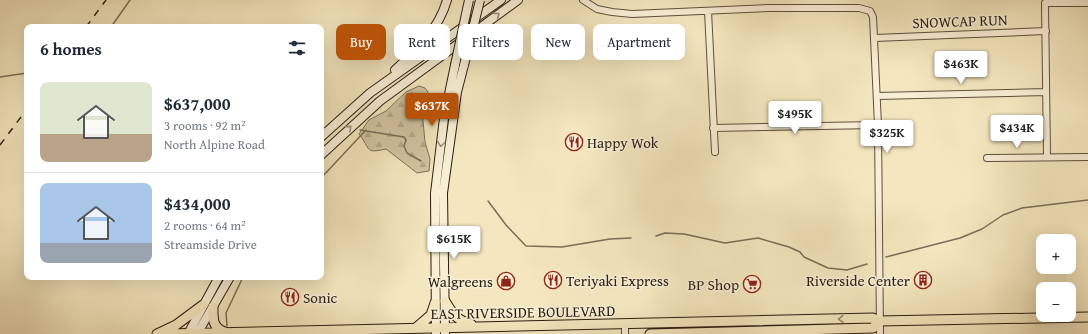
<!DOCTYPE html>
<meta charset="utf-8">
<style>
:root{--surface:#fff;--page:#f6f6f7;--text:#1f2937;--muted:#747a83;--line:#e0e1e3;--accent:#b45309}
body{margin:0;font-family:"Gentium Book Plus",serif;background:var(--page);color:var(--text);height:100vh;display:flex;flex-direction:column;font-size:15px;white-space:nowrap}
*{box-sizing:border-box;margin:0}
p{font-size:13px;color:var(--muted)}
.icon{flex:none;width:22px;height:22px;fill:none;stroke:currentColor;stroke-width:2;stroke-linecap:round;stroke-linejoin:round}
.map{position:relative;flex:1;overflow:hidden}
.panel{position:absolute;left:24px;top:24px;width:300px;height:256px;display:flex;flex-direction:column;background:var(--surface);border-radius:8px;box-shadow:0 4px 16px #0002}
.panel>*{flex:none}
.banner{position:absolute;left:336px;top:24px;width:380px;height:36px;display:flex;gap:8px}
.controls{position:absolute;left:1036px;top:234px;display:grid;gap:8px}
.controls a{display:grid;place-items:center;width:40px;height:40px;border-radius:8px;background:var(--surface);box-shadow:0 4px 16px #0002;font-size:20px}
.price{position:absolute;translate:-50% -34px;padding:0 9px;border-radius:4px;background:#fff;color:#222;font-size:13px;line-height:26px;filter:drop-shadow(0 1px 2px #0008)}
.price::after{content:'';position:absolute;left:50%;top:24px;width:12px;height:9px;margin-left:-6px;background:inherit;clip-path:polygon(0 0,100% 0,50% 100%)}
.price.on{background:var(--accent);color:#fff}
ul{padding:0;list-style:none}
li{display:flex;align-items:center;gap:12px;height:100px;padding:0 16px}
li+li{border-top:1px solid var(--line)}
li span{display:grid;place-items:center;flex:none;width:112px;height:80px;border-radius:8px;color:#555}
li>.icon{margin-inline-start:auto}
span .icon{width:48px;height:48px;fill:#fffc;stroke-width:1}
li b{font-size:17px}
h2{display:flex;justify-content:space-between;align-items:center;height:48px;padding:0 16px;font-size:17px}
.chip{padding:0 14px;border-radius:8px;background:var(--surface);box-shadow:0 4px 16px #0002;font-size:14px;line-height:36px}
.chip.on{background:var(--accent);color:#fff}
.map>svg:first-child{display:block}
</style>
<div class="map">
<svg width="1088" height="334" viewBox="0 0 1088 334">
<defs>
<pattern id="forest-firs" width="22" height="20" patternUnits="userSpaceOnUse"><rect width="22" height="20" fill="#d1c5a2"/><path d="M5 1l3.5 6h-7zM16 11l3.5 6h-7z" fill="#b3a98a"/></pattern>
</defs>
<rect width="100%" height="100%" fill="#f4e7bf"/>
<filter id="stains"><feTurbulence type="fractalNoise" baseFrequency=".005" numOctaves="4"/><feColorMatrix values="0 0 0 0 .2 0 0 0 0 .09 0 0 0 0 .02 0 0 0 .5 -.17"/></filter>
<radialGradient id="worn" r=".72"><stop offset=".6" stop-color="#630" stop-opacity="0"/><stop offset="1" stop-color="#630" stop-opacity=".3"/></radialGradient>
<path fill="url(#forest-firs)" stroke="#7d725a" d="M419,86L425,88L428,92L427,102L422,110L425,142L430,159L429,171L417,173L386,149C364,154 371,149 359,134L369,120L386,111L406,92Z"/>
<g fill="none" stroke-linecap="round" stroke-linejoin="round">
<path stroke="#796e56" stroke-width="1.5" d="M111,27L130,0
M0,77L27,73
M360,130L404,137L406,140L404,146L407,153L421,161
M321,178L366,130
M488,201L506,225L526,246L562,247L610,239L631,238
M656,236L665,233L684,234L725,243L758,238L789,247L800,252L804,257L828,268L847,270L867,264
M886,257L960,238L982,229L1003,215L1022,208L1088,200
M227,326L226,313L243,277"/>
<defs>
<path id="street" d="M583,0L597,9L612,12L632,14L768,8H859L870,11L873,17L878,125L880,334
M708,11L715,152
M875,38L1046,31
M877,96L1046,92
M713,128L878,125
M1047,157L1045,3H1088
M987,158L1088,157
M625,334V325"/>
<path id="secondary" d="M395,70C417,50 439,29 447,0
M321,137L370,93L501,0
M321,155L380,101L518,0
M188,334L219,277
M197,334L230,277
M436,334L435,193L444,118L455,65
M445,334L443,193L457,92L464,65"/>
<path id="primary" d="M445,301C452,313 456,320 471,324
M213,307C213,318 212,328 225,332
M416,328L431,315L435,303
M157,334L176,325L203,305
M167,334L873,318L879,321L1088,317
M650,334L873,328L879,321"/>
</defs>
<use href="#street" stroke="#5c513d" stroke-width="8"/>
<use href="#secondary" stroke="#291f12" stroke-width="10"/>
<use href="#primary" stroke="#291f12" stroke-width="11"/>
<use href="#street" stroke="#f8efd5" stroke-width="6"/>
<use href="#secondary" stroke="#f8efd5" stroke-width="8"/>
<use href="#primary" stroke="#f4e7bf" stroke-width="9"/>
<path stroke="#291f12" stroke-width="1.5" stroke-dasharray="7 7" stroke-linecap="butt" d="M86,27L106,0
M0,145L27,109"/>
<defs>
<path id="secondary-bridge" d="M455,65L469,0
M464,65L480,0"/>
</defs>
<use href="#secondary-bridge" stroke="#291f12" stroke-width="10" stroke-linecap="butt"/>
<use href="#secondary-bridge" stroke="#f8efd5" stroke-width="8"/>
</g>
<defs><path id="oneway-chevron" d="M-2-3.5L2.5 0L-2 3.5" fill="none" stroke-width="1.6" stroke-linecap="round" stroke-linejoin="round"/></defs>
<g stroke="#9b917d">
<use href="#oneway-chevron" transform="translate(497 15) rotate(-37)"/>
<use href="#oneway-chevron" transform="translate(349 128) rotate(-42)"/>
<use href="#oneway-chevron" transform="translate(441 144) rotate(97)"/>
</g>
<use stroke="#998d71" href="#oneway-chevron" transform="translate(841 319) rotate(178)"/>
<defs>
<symbol id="restaurant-ring" viewBox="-11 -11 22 22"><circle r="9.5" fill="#f8efd5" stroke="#8f2418" stroke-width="1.5"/><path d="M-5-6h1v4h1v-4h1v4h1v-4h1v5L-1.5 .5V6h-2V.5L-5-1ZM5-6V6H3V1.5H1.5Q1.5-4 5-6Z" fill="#8f2418"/></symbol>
<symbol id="building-ring" viewBox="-11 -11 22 22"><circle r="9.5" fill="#f8efd5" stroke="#8f2418" stroke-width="1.5"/><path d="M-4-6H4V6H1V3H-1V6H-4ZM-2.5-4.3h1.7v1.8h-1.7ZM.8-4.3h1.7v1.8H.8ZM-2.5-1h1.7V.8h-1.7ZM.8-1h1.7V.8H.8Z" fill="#8f2418"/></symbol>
<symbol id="shop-ring" viewBox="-11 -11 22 22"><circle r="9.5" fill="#f8efd5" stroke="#8f2418" stroke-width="1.5"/><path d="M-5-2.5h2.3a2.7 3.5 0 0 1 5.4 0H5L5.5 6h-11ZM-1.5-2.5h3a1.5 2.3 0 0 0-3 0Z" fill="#8f2418"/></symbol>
<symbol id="supermarket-ring" viewBox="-11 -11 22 22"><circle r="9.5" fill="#f8efd5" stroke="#8f2418" stroke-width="1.5"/><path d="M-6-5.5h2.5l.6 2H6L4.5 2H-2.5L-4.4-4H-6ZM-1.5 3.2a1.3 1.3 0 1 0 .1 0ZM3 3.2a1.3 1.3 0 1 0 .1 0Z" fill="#8f2418"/></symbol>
</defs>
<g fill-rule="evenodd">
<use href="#restaurant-ring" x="564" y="132" width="20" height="20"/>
<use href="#restaurant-ring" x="543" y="270" width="20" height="20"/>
<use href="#building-ring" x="913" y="270" width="20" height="20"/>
<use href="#shop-ring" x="496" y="271" width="20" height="20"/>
<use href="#supermarket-ring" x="742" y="274" width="20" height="20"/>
<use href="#restaurant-ring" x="280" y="287" width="20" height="20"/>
</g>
<g text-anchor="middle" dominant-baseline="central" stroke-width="3" stroke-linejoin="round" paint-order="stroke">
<g font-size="15" fill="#291f12" stroke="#f8efd5">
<text transform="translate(960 21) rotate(-2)">SNOWCAP RUN</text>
<text transform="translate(523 312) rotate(-1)">EAST RIVERSIDE BOULEVARD</text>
</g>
<g font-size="15" fill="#291f12" stroke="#f8efd5" text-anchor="start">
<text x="587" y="142">Happy Wok</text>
<text x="566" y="280">Teriyaki Express</text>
<text x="910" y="280" text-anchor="end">Riverside Center</text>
<text x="493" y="281" text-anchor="end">Walgreens</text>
<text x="739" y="284" text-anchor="end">BP Shop</text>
<text x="303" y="297">Sonic</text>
</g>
</g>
<rect width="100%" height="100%" filter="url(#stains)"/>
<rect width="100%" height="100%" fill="url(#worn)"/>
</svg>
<div class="controls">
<a>+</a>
<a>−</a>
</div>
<b class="price" style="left:961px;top:85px">$463K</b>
<b class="price on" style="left:432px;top:127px">$637K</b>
<b class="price" style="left:795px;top:135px">$495K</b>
<b class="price" style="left:1017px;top:149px">$434K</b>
<b class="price" style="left:887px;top:154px">$325K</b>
<b class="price" style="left:454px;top:260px">$615K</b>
<div class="banner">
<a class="chip on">Buy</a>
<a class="chip">Rent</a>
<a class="chip">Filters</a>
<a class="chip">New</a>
<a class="chip">Apartment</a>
</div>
<section class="panel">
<h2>6 homes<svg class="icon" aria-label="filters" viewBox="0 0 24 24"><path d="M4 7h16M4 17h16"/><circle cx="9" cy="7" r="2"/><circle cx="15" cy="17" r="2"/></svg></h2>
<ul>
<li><span style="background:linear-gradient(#dfe7d0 65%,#b9a48a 0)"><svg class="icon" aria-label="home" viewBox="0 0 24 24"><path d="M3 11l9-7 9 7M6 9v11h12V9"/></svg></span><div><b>$637,000</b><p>3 rooms · 92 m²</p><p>North Alpine Road</p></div></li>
<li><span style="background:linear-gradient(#a9c7e8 75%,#9aa5b1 0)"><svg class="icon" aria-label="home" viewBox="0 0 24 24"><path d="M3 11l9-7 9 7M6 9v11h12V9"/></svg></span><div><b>$434,000</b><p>2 rooms · 64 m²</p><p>Streamside Drive</p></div></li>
</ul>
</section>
</div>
